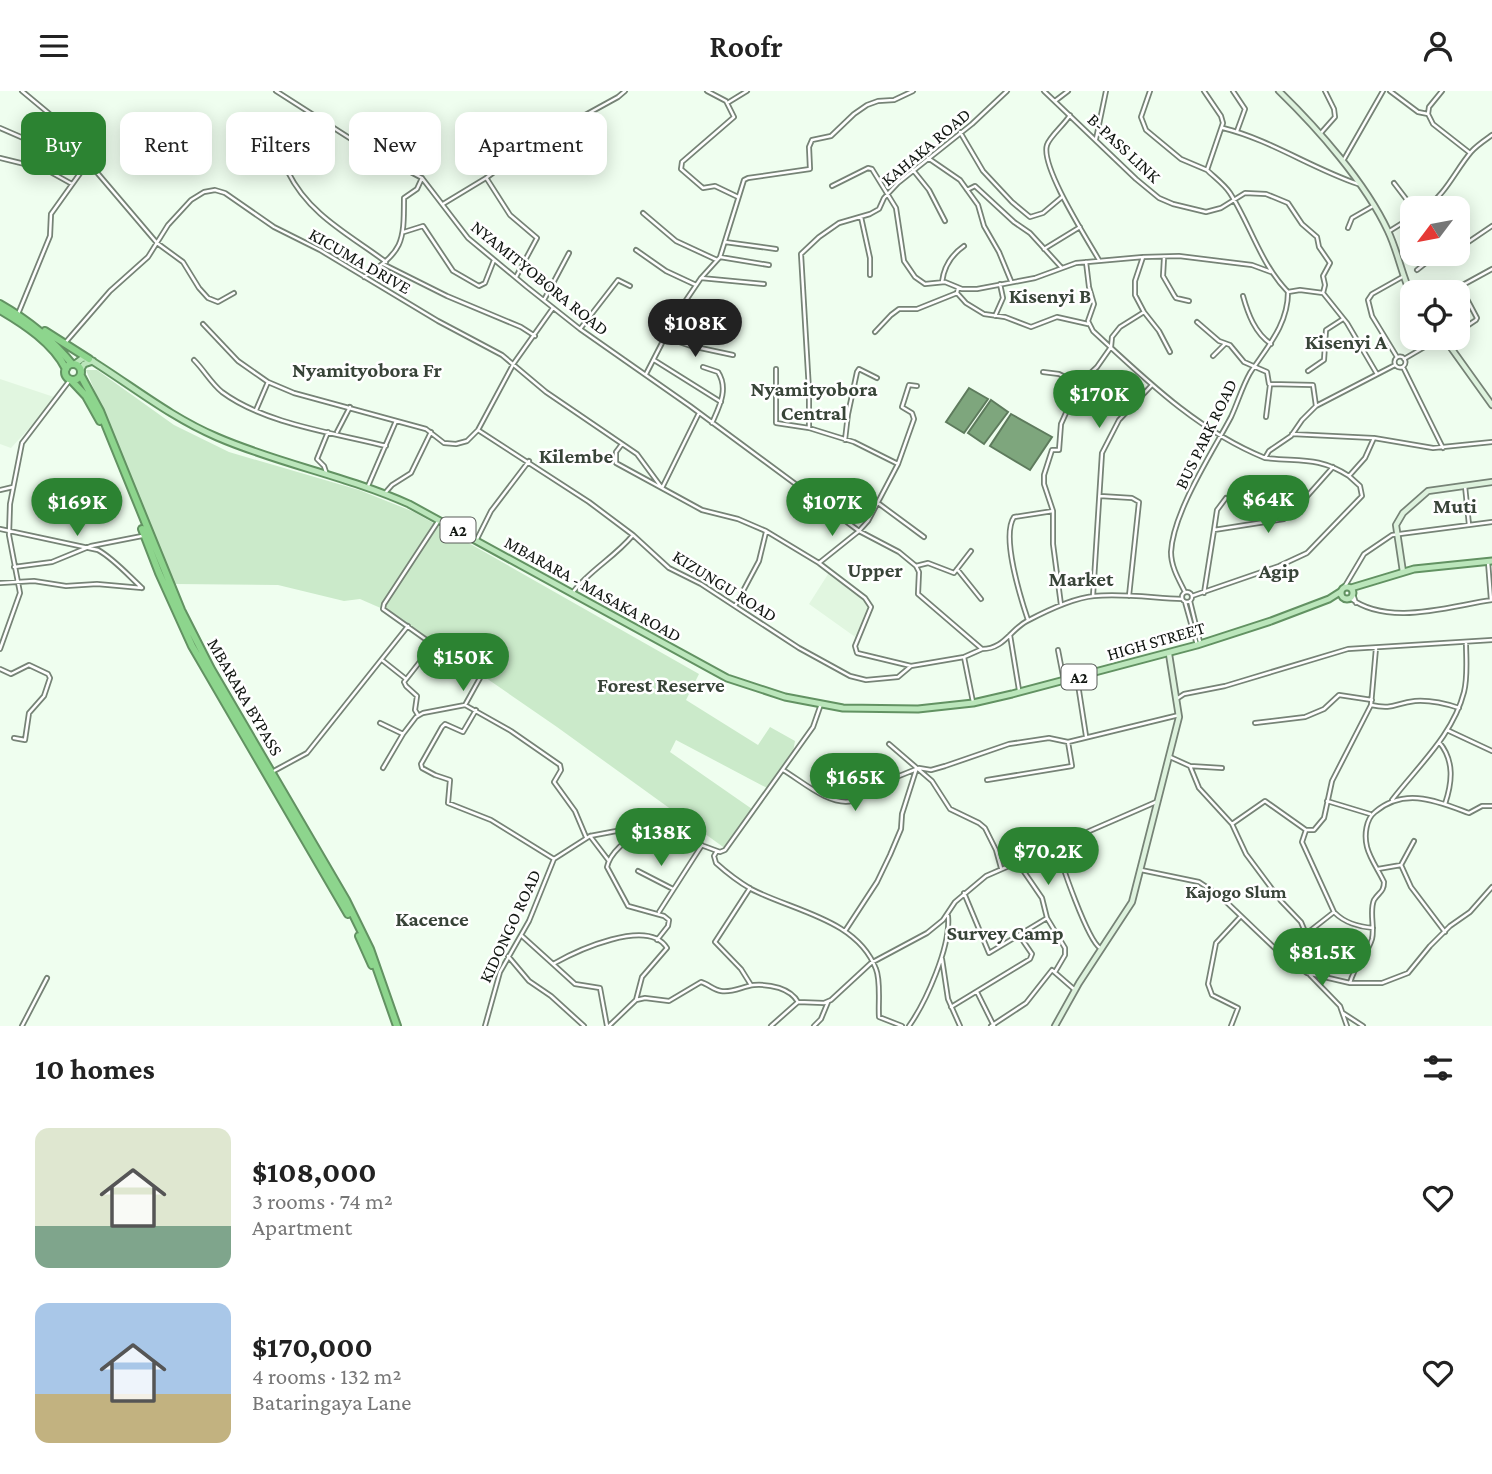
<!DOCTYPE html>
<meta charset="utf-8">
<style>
:root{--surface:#fff;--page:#f2f2f2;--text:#222;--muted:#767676;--accent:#2c8332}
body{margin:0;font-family:"Crimson Pro",serif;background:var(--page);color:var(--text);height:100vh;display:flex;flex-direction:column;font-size:26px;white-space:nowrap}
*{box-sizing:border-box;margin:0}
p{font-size:23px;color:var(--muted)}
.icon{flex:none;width:38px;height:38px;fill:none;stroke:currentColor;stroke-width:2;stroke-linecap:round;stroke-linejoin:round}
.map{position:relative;height:935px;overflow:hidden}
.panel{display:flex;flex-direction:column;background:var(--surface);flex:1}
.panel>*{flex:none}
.banner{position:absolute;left:21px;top:21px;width:700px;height:63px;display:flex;gap:14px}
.needle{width:46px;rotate:238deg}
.fabs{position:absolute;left:1400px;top:105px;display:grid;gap:14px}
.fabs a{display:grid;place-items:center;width:70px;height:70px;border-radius:14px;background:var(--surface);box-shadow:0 4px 18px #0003;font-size:35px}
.price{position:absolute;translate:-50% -60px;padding:0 16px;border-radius:24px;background:var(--accent);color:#fff;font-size:23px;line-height:46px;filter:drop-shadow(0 2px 4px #0008)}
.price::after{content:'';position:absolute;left:50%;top:42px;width:21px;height:16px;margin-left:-10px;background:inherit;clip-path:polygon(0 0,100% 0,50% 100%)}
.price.selected{background:#222;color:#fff}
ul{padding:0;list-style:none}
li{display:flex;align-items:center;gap:21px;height:175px;padding:0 35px}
li span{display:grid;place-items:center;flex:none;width:196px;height:140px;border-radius:14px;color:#555}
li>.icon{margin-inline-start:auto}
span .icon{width:84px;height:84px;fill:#fffc;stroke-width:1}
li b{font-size:30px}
h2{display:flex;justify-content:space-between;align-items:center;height:84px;padding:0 35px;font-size:30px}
.chip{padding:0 24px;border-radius:14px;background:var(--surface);box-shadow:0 4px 18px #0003;font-size:24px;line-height:63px}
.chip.selected{background:var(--accent);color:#fff}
header{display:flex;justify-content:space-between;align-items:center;height:91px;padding:0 35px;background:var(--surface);font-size:32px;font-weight:600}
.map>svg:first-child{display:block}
</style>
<header><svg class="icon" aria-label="menu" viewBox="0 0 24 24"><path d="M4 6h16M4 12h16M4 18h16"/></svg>Roofr<svg class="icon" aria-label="person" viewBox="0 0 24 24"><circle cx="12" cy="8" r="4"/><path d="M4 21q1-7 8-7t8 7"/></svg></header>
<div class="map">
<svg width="1492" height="935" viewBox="0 0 1492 935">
<rect width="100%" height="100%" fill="#effeef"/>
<path fill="#e1f6e0" d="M0,288L57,307L11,357L0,353Z
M830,480L869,511L871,516L858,548L809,513Z"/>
<path fill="#cbeaca" d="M86,279H97L174,334L229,361L359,399L414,421L699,583L686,609L758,654L770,636L795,650L793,661L767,697L676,649L670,661L752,718L726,758L557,636L392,522L360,508L344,510L278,494L175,493Z"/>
<path fill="#7ea67d" stroke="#5e7b5d" stroke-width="2" d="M969,297L988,308L964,342L946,331Z
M991,309L1008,321L984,353L968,342Z
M1011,323L1052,346L1030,379L990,355Z"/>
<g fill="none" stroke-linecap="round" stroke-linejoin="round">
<defs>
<path id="street" d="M22,0L64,35L77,58L157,152L183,171L199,197L208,207L218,211L234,202
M276,0L362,55L422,87L468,147L527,196L580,238L690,315L859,440L899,461L916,475L919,481L918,503L982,558C1004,558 1010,539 1027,530C1046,520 1073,507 1094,505C1122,502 1154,507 1182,508
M707,0L726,10L734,26L682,71L681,78L703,97L715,95L738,106
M1044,0L1136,88L1159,107L1173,113L1206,121L1221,117L1245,102L1266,103L1276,107L1288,112L1302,133L1317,146L1319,156L1330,172L1323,185L1325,194L1323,202
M1150,0L1141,26L1146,39L1181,68L1207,79
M1204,0L1221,25L1223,32L1207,79C1214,86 1224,93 1230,102C1251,135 1260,172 1288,201
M1233,0L1245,18L1237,40
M1390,0L1418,21L1428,23
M1055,10L1068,0
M729,11L747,0
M1428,23L1433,33L1470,62
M1428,23L1429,16L1442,0
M1070,24C1065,33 1050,45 1047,54C1040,75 1087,148 1099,169
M0,37L37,53L78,76
M1223,37C1271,49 1311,77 1358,93
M960,41L983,80L1012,111L1030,126L1043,122L1062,106
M1320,43L1335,26L1334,18L1325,0
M1096,48L1106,0
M0,67L45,78L72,93
M928,67L960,89L978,114L984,135L999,161L1011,190
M1343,70L1383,0
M913,79L929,99L945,130
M288,81C309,124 350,144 386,171
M487,88L510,124L537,147L516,186
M1394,92L1413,117
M832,95L868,77L872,78L896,117L904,170L915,186L925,193L945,191L962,198H977L1035,187L1076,172L1143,166L1179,165L1252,174L1271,181
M967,99L975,95L1014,131L1030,142L1061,176
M443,113L486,87L529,55L618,6L625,0
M1425,117C1446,103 1455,80 1471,61C1476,55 1485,49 1492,44
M643,122L676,150L717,169
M861,126L870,167V184
M1348,137L1352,127L1373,115
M404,141L423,135L453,180L479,195L485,192L494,169
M1388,141L1412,126
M725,151L776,158
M1044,158L1080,136
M1458,158L1492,135
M636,159L666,180L696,194
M1439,163H1447
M720,166L769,174
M1143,166L1135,190V204L1144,221L1159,240L1170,261
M1164,167L1163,185L1174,204L1176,207L1189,210
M1086,171L1089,196L1094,213L1088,230L1093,240C1146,289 1198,340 1265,367L1269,360L1291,345L1302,329L1316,315L1395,274
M383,173L447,205L521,236L535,245
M1417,179L1437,163
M364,186C403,160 404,153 404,107L417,98L422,87
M701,187L764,193
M942,191C944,175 951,164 964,155
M958,197L957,202L966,212L984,223L1005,226L1031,236L1057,226L1088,233
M1288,201L1300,199L1323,202L1347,232L1377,283
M1450,201L1492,178
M1243,205C1248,223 1255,242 1271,253
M544,209L569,162
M18,223L50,145L51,123L81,81L75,57
M995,225L1003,207L1000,193
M1197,231L1219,250L1230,254L1244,271L1267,281L1269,293L1313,294L1316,315
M203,233L238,270L268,291L294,302L426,338L444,352L456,353L467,350L478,339L514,272L553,217
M580,238L618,189L630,195
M875,241L891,224L899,218H917L957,202
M1458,241L1476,229L1477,227L1460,195
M664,246L691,255L733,264
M65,252L110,200L148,166L168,134L191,109L204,101L215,99L225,102L274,136L320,159L438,230L502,264L546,301L637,363L662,397
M1213,265L1225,253
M1394.5 271a5.5 5.5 0 1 1 11 0a5.5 5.5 0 1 1-11 0Z
M1397,266L1372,225L1368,209L1372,203L1404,185
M1404,268L1440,247
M194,269C204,279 211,292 222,301C265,333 335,342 386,355
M654,269L721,311
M703,276L718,281C729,298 719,316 712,332
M1403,276L1443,357
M776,278V332L809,337
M1308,280L1324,269L1326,239L1343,228
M1043,281L1059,283L1079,293L1097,276L1111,256L1112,246L1120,236L1144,221
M646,283L678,221L701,187L720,166L744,89L748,87L810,78L809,56L812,49L831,45L854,23L867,14L878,10L894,9L913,0
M256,319L268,291
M1266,326L1270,294
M478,339L589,411L633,444L669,477L701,493L799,557L850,585L866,589L898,586L911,575L964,566L982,558
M337,341L350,316
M1292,343L1373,347
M845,349L848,323L857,281L859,278L877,287
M622,353L616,361V372L702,419L738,428L766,440L819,472L865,507L871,516L855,555L857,562L911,575
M1265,367C1299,371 1318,365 1349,385
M898,373L914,328L912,322L902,316L909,294L917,295
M326,381L324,375L317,368L328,341
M368,395L396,330
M1465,395L1469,434
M662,397L699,322
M0,399L13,396
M385,402L392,394L411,382L431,341
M1100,405L1132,407L1139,411L1129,505
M878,412L924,446
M439,429L384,513L383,518L480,587L465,614
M0,438L98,459C113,467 129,485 142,497
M1214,439L1217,419L1226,407
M477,448L491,420L529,370
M1488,471L1491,509
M819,472L859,440L868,430L898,373L854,351L809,337V299L801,163L819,146L839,132L870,123L879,118L884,107L898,92L972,33L1007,0
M916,475L928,472L954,482L971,460
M14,476L52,471L91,455L142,445
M957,478L981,508
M0,492L34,490L66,495L97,493L142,497
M1345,495L1364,463L1392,444L1492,431
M1182 506a5 5 0 1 1 10 0a5 5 0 1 1-10 0Z
M573,501C590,479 615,466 633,444
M1185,501C1179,489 1171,476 1171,461C1173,421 1212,362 1231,326C1238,311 1242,296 1250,282C1267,256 1288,234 1288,201
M1204,502L1214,439L1284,428L1294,420L1333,376
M1353,503L1356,512
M1093,505L1102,362L1119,329L1151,295
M1192,505L1279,475L1307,462L1362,405L1360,395L1349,385L1365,367L1374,347L1433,357L1492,351
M1350,507C1389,536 1449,515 1492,509
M1190,510L1200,551
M1185,511L1197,554
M1061,514L1053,453V420L1044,393V384L1052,359H1059L1061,333L1079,293
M735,515L759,470L766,441
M1028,529C1021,508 1001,445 1014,426L1053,420
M1010,544L1019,599
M0,558L20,502L9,444L10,413L22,352L70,289
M1058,559L1064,590
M964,566L973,611
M382,569L406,588
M0,578L11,583L29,574L48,583L50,587L44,605L29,622L25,649L14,647
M1077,587L1086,645
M1178,607L1184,603L1225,595L1348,558L1492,549
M1371,614C1394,619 1395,612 1415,610C1430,609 1444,612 1459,617
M476,619L463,641L445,633L442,636L421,673L422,677L435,684L450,689L448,712L491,729L554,768
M418,624L415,619L417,605L406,595L404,591L433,554
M380,632L403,643
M1255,632L1305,626L1324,618L1339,604L1372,609
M1447,639L1492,660
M1439,651C1455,670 1452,692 1445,713
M889,653L932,690L950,718L979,732L985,737L996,759L1001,777
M1170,666L1190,675L1222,677
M1190,675L1199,697L1232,733L1246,763L1281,810L1301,831L1306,843L1303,848L1283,864
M383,677L403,643L416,626L423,622L465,614L511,640L560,674L561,679L554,691L575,720L586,746
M783,679C802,690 829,715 852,710L860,684L869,687L889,689L919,677L931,679L945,675L1009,653L1049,647L1068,651L1179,624
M272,681L307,662L408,535
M987,689L1072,675L1068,651
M1392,709C1418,675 1453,644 1464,601C1468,585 1466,567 1466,551
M1327,710L1370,723
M1232,733L1265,710L1306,739
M640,740C627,749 610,761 607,776L628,815L664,825L669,829L668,835L657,849
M590,745L609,770
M1414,750L1401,774L1411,796L1445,841
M1058,755C1060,772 1088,849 1100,857
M717,760L714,765L716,772C726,781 739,791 751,798C793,820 857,828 876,878C881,890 878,913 879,926L902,935
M1018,772L1042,807L1047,827L1065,857V864L1055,881
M1378,778L1401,774
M1141,779L1199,791L1219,804L1284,866L1307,882L1350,892H1382L1408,882L1430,855L1450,835L1470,821L1492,796
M638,780L673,798
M750,797L715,851L741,878L751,894
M964,802L989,862L1047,827
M659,821L702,754
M1335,822C1344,831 1359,836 1373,837
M845,840L877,791L890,764L901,738L902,723L916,679
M1306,843L1334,821L1302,751L1306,739H1314L1324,727L1332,690L1371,614L1376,557
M522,845L553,873C576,860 648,826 667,857L642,886L636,909
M508,865L529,890L551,905L584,935
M942,868L948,908L960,935
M553,873L575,893L600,897L607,935
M1310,884L1340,915L1347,935
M1350,892C1355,872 1367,865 1372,848C1375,836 1369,820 1374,809C1379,801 1384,801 1384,791C1379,780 1370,768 1367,756C1364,744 1366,728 1375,721C1405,696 1436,710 1469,722L1482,715H1492
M977,901L994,935
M798,911L824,912L831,909L871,872L927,842L943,829L955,811L986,785L1156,711
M951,916L1030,868L1032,863L1019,844
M1343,922L1363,935
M22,935L47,887
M485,935L500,881L529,830L554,768L590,745L627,738L674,744L720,761L725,759L813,636L821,613
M609,935L636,909L645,907L669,910L701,891C708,893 714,899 721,900C733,902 743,895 754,894C770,893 790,897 798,911
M771,935L798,911
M814,935L821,928L828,911
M909,935C926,911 951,855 948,825
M991,935L1026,912L1052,879L1075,899
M1231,935L1238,917L1212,904L1208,893L1216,852L1241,825"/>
<path id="secondary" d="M1279,0C1318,38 1365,91 1388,140C1398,161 1402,185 1412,206
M1444,247L1492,314
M1403,481L1396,434L1403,422L1428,400L1492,391
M1055,935L1079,892L1132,811L1179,626L1169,563"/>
<path id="primary" d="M75,273L83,267L89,268C131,294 170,326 217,346C279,373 347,385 409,413L727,587L785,606L843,617L918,618L973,612L1012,603L1197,554L1271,530L1329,508L1340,501
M81,278L84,273L93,270
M1341 502a6 6 0 1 1 12 0a6 6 0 1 1-12 0Z
M1351,497L1414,478L1492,470"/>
<path id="highway" d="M0,213C28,229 52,248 72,273
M0,219C24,233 53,252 66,278
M45,240L89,268
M65 281a8 8 0 1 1 16 0a8 8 0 1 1-16 0Z
M81,285L100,320L181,519L211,578L346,809L370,858L397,935
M71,289L86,305L100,330
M142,438L159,482L192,555L348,823
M359,845L372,874"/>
</defs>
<use href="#street" stroke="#768376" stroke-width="6"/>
<use href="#secondary" stroke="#768376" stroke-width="8"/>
<use href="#primary" stroke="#629262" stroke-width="9"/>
<use href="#highway" stroke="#629262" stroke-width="10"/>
<use href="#street" stroke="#fff" stroke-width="2.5"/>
<use href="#secondary" stroke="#ddf2dd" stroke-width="4.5"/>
<use href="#primary" stroke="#bbe6bb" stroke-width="5"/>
<use href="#highway" stroke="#8dd58d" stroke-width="6"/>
</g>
<g text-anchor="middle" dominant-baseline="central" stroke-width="5" stroke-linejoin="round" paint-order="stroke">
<g fill="#fff" stroke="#595d59" stroke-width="2">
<rect x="440.5" y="426.5" width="35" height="25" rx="5"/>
<rect x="1061.5" y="573.5" width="35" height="25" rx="5"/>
</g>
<g font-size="16" font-weight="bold" fill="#121712">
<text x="458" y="439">A2</text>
<text x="1079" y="586">A2</text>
</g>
<g font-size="18" fill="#121712" stroke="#fff">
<text transform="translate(926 56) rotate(-40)">KAHAKA ROAD</text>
<text transform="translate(1124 57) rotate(43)">B-PASS LINK</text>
<text transform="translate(360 170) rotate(30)">KICUMA DRIVE</text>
<text transform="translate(540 187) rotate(39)">NYAMITYOBORA ROAD</text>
<text transform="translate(1206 343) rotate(-64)">BUS PARK ROAD</text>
<text transform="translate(725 495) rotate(32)">KIZUNGU ROAD</text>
<text transform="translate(593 498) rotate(29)">MBARARA - MASAKA ROAD</text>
<text transform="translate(1156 550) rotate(-16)">HIGH STREET</text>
<text transform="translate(245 606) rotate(60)">MBARARA BYPASS</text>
<text transform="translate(510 835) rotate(-65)">KIDONGO ROAD</text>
</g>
<g font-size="19" font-weight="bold" fill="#384438" stroke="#fff">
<text x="1236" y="800">Kajogo Slum</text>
</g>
<g font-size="21" font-weight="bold" fill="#384438" stroke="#fff">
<text x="1050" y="205">Kisenyi B</text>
<text x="1346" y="251">Kisenyi A</text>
<text x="367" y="279">Nyamityobora Fr</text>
<text x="814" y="298">Nyamityobora<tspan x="814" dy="24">Central</tspan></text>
<text x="576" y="365">Kilembe</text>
<text x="1455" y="415">Muti</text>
<text x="875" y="479">Upper</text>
<text x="1279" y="480">Agip</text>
<text x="1081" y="488">Market</text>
<text x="661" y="594">Forest Reserve</text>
<text x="432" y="828">Kacence</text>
<text x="1005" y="842">Survey Camp</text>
</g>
</g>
</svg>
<div class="fabs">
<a><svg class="needle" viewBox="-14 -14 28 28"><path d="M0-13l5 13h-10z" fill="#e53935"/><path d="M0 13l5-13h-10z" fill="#767676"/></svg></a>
<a><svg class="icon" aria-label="locate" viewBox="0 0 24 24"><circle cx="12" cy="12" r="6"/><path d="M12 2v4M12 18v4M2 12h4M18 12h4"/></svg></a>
</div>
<b class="price selected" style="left:695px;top:268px">$108K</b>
<b class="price" style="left:1099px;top:339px">$170K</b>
<b class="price" style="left:1268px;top:444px">$64K</b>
<b class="price" style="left:77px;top:447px">$169K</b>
<b class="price" style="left:832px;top:447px">$107K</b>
<b class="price" style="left:463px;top:602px">$150K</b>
<b class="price" style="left:855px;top:722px">$165K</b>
<b class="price" style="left:661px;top:777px">$138K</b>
<b class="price" style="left:1048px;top:796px">$70.2K</b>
<b class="price" style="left:1322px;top:897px">$81.5K</b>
<div class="banner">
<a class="chip selected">Buy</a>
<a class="chip">Rent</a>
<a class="chip">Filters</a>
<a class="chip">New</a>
<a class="chip">Apartment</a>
</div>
</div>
<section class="panel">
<h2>10 homes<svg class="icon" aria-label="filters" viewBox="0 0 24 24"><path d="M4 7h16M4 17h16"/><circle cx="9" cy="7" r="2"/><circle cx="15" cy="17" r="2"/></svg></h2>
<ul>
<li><span style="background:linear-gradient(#dfe7d0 70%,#7fa58c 0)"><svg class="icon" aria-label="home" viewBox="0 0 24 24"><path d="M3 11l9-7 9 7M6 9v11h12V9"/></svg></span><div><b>$108,000</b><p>3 rooms · 74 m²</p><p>Apartment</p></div><svg class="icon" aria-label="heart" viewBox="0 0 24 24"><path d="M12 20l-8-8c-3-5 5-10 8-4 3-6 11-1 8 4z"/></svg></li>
<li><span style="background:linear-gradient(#a9c7e8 65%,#c2b280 0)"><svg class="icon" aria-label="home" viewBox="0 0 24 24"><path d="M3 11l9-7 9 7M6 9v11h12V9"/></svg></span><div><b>$170,000</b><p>4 rooms · 132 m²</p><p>Bataringaya Lane</p></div><svg class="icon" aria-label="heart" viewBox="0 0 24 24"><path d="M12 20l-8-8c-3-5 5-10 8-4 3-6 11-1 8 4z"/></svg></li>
</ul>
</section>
